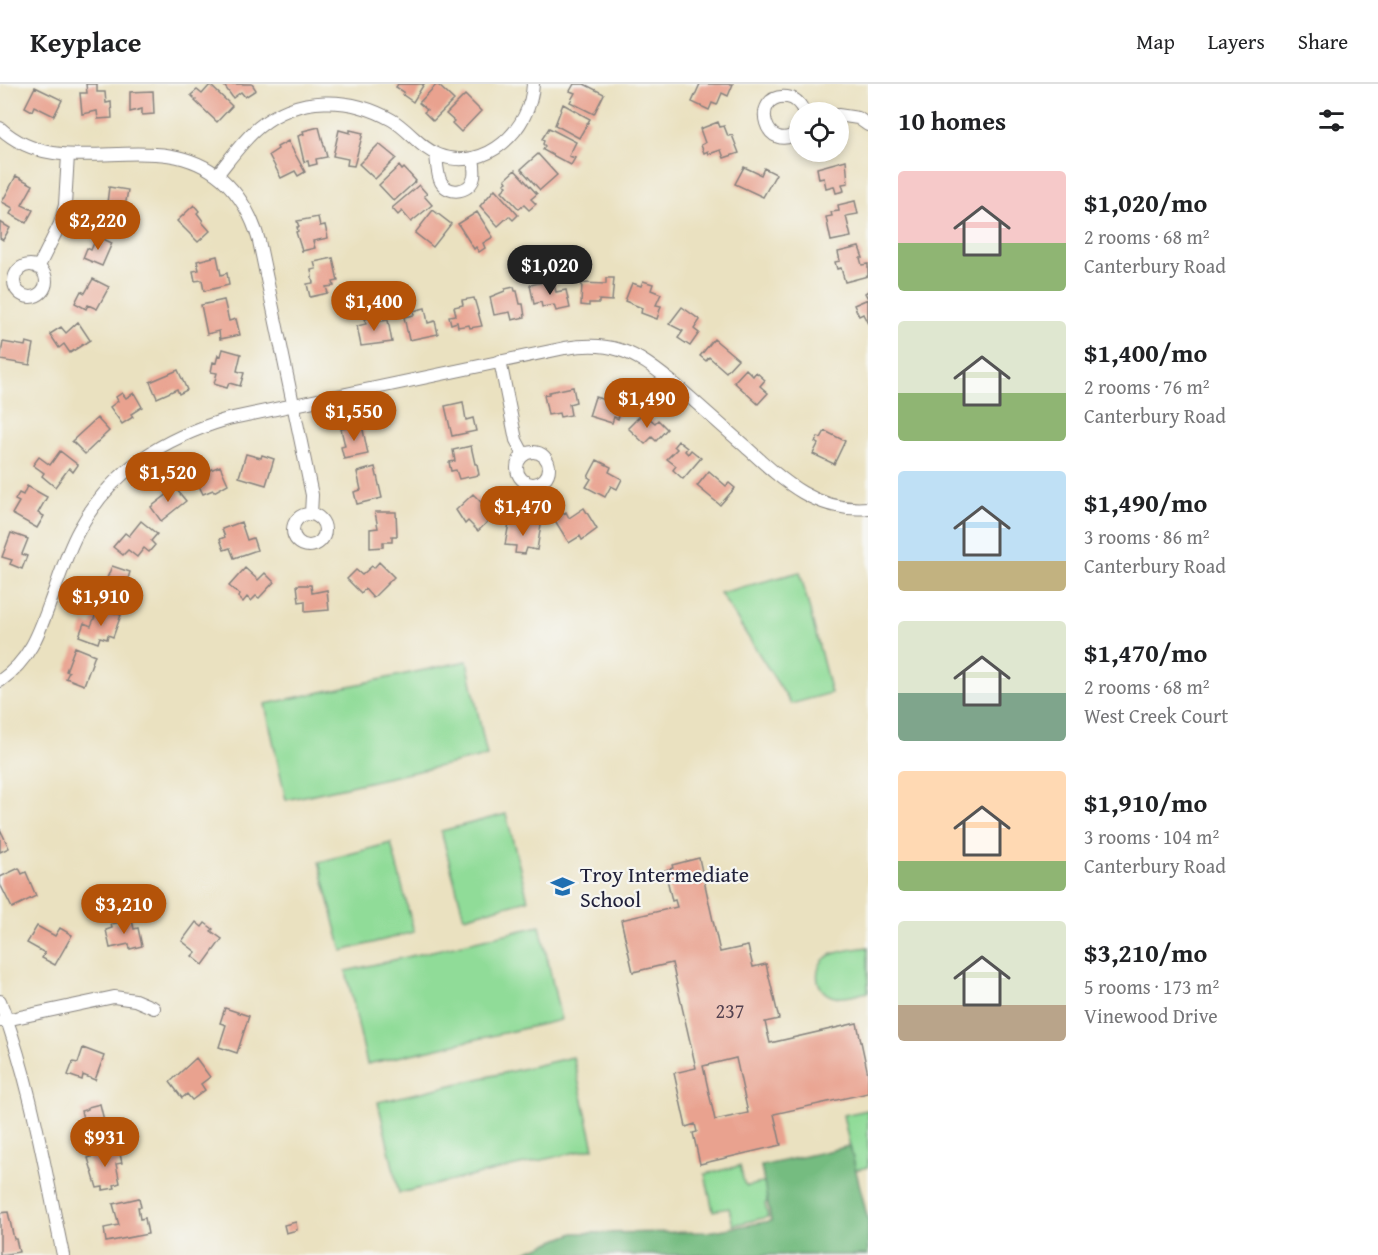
<!DOCTYPE html>
<meta charset="utf-8">
<style>
:root{--surface:#fff;--page:#f2f2f2;--text:#202124;--muted:#757577;--line:#e0e0e0;--accent:#b45309}
body{margin:0;font-family:"Gentium Book Plus",serif;background:var(--page);color:var(--text);height:100vh;display:flex;flex-direction:column;font-size:22px;white-space:nowrap}
*{box-sizing:border-box;margin:0}
p{font-size:20px;color:var(--muted)}
.icon{flex:none;width:33px;height:33px;fill:none;stroke:currentColor;stroke-width:2;stroke-linecap:round;stroke-linejoin:round}
.map{position:relative;flex:1;overflow:hidden}
.side{display:flex;flex-direction:column;background:var(--surface);width:510px}
.side>*{flex:none}
.buttons{position:absolute;left:789px;top:18px;display:grid;gap:12px}
.buttons a{display:grid;place-items:center;width:60px;height:60px;border-radius:50%;background:var(--surface);box-shadow:0 3px 9px #0003;font-size:30px}
.price{position:absolute;translate:-50% -51px;padding:0 14px;border-radius:21px;background:var(--accent);color:#fff;font-size:20px;line-height:39px;filter:drop-shadow(0 2px 3px #0008)}
.price::after{content:'';position:absolute;left:50%;top:36px;width:18px;height:14px;margin-left:-9px;background:inherit;clip-path:polygon(0 0,100% 0,50% 100%)}
.price.selected{background:#222;color:#fff}
ul{padding:0;list-style:none}
li{display:flex;align-items:center;gap:18px;height:150px;padding:0 30px}
li span{display:grid;place-items:center;flex:none;width:168px;height:120px;border-radius:6px;color:#555}
li>.icon{margin-inline-start:auto}
span .icon{width:72px;height:72px;fill:#fffc;stroke-width:1}
li b{font-size:26px}
h2{display:flex;justify-content:space-between;align-items:center;height:72px;padding:0 30px;font-size:26px}
header{display:flex;align-items:center;gap:36px;box-sizing:border-box;height:84px;padding:0 30px;background:var(--surface);border-bottom:2px solid var(--line)}
header strong{font-size:28px}
nav{display:flex;gap:33px;margin-inline-start:auto;font-size:21px}
main{display:flex;flex:1;min-height:0}
.map>svg:first-child{display:block}
</style>
<header>
<strong>Keyplace</strong>
<nav><a>Map</a><a>Layers</a><a>Share</a></nav>
</header>
<main>
<div class="map">
<svg width="868" height="1171" viewBox="0 0 868 1171">
<rect width="100%" height="100%" fill="#f6f6f2"/>
<filter id="ink" filterUnits="userSpaceOnUse"><feTurbulence type="fractalNoise" baseFrequency=".0167" numOctaves="2"/><feDisplacementMap in="SourceGraphic" scale="12" xChannelSelector="R" yChannelSelector="G"/><feConvolveMatrix kernelMatrix="1 2 1 2 8 2 1 2 1" color-interpolation-filters="sRGB"/></filter>
<filter id="wash" filterUnits="userSpaceOnUse"><feTurbulence type="fractalNoise" baseFrequency=".008" numOctaves="4" result="noise"/><feDisplacementMap in="SourceGraphic" scale="24" xChannelSelector="R" yChannelSelector="G"/><feGaussianBlur stdDeviation="1.35" result="paint"/><feColorMatrix in="noise" values="0 0 0 0 0 0 0 0 0 0 0 0 0 0 0 0 0 1.4 0 .05"/><feComposite in="paint" operator="in"/></filter>
<g filter="url(#wash)">
<rect width="100%" height="100%" fill="#eae1c0"/>
<path fill="#90dc98" stroke="#597f6a" stroke-width="1.5" d="M800,488L831,609L791,620L720,509Z
M467,577L487,672L286,716L265,620Z
M506,730L528,816L464,833L441,747Z
M391,759L414,848L342,867L319,778Z
M540,842L561,936L367,980L346,887Z
M868,863V908C858,910 846,915 835,913C816,910 811,884 827,873C837,866 856,865 868,863Z
M573,973L594,1064L399,1109L378,1018Z
M868,1026V1083L855,1086L843,1031Z
M740,1082L744,1099L747,1102L767,1098L771,1112L765,1120L768,1133L733,1141L729,1124L713,1127L705,1090Z"/>
<path fill="#74bc80" stroke="#4b6f5e" stroke-width="1.5" d="M850,1062L868,1136V1171H518L574,1149L708,1148L771,1137L761,1082Z"/>
<g id="blocks">
<path fill="#e9a28f" fill-rule="evenodd" d="M86,0H97V8H105L106,19L111,18L112,34L98,35L97,27L82,30L80,9H87Z
M223,0H252L256,6L245,13L241,8L233,14Z
M398,0H424L413,18L403,11L404,8L396,3Z
M437,0L454,16L433,37L424,28L427,26L419,19Z
M574,0H584L604,10L594,30L570,18L575,9L570,7Z
M700,0H733L728,12L722,9L717,21L712,19L709,26L692,18Z
M210,1L232,22L217,38L195,17L196,16L191,11L197,6L202,10Z
M35,3L62,16L54,32L34,22L32,27L25,23Z
M153,7L154,30L142,31V25L130,28V8Z
M465,11L481,27L461,48L452,39L454,37L446,30Z
M563,20L590,35L579,54L555,41Z
M718,38L720,43L724,42L728,52L732,51L739,69L724,74L721,66L709,70L708,67L704,69L701,61L705,59L700,45Z
M319,43L327,73L316,75L317,80L309,82L308,77L304,78L298,52L304,50L303,47Z
M549,44L576,58L569,72L575,74L571,81L543,66L545,62L543,60L544,57L542,55Z
M339,46L350,49V46L363,49L354,82L347,81L348,75L333,72Z
M288,57L305,88L298,92L295,87L281,94L269,71L278,65L277,63Z
M379,60L396,74L375,95L359,80Z
M538,70L557,91L540,106L521,85Z
M846,76L848,99L842,100L844,107L836,109L834,102L826,104L824,94L819,95L817,84Z
M399,82L402,86L404,84L416,97L394,117L379,101Z
M744,83L761,91L764,84L776,90L763,113L735,100Z
M515,86L537,110L531,115L536,120L529,126L524,121L519,125L502,107L507,102L504,100L507,98L505,95Z
M16,92L33,101L22,121L33,126L26,139L10,130L13,124L2,118Z
M419,101L427,110L424,112L432,121L411,138L402,127L398,131L392,124Z
M109,103L128,106L124,129L113,127L112,133L99,131L101,119H107Z
M495,105L518,131L513,136L509,132L498,142L480,122Z
M855,117L858,130L846,132L851,153L831,157L826,133L832,132L831,128L839,127L838,121Z
M194,121L199,127L197,129L203,137L202,138L210,147L198,158L177,137Z
M433,126L451,140L433,163L415,149Z
M477,128L493,153L483,159L485,164L479,168L476,163L474,165L458,140Z
M318,133L320,142L325,141L328,154L313,157L315,164L302,167L296,148L298,147L297,143H299L297,137Z
M0,138L10,144L3,156L0,154Z
M97,152L112,159L102,182L83,174L87,164L91,166Z
M859,163L863,174H860L862,181L868,180V192L845,198L841,184L837,185L835,178L840,177L838,168Z
M217,172L221,191L227,189L229,201L204,207L202,196L195,197L193,187L199,186L197,177Z
M333,174L338,197L333,198L334,202L326,203L328,209L310,213L307,200L313,199L311,186L316,185L314,178Z
M606,194H614L612,217L599,216V219H589V222L581,221L582,199L606,200Z
M93,195L109,203L97,225L88,221L86,225L75,219L81,207L85,209Z
M553,196L556,208L566,206L570,224L556,227L554,221L542,223L541,218L534,220L530,201Z
M643,197L653,200L651,206L661,210L656,221L661,222L657,235L641,229L642,224L625,217L632,199L641,202Z
M514,203L515,207H517L520,220H523L525,233L512,236L510,228L494,231L490,213L505,207V205Z
M868,207V240L863,230L859,232L854,221L868,215L865,209Z
M474,214L482,242L470,244L469,241L458,243L457,238L451,240L449,232L456,231L454,223L463,221L462,216Z
M224,216L229,237L236,235L240,251L220,255L219,247L207,250L201,221Z
M682,223L700,236L694,245L699,249L690,262L678,254L683,247L669,240Z
M425,224L428,239L435,237L438,250L409,256L404,233L414,231L413,227Z
M376,232L377,238L388,236L392,258L361,262L357,242L366,240L365,235Z
M78,238L90,256L70,269L64,260L59,264L50,250L61,243L66,249Z
M714,255L738,275L726,288L709,273L706,277L700,272Z
M3,258L25,262L26,258L34,260L30,281L0,276Z
M223,265L241,270L237,287L244,289L240,302L229,299L227,304L214,300L217,289L211,288L213,278L216,279L218,271L221,272Z
M746,285L753,292L756,288L765,296L760,302L768,309L758,320L734,298Z
M178,286L187,306L179,310L177,305L157,314L150,298Z
M573,303L576,318L569,320L571,331L560,333L559,329L548,331L544,311L549,310V308Z
M122,309L126,314L134,309L142,323L131,330L133,333L122,340L110,323L118,317L116,313Z
M618,309L631,313L625,330L620,328L618,335L614,333L612,339L589,332L595,313L615,319Z
M463,318L466,336L473,334L476,347L452,352L445,322Z
M643,329L655,339L658,336L667,345L656,357L652,353L645,360L628,344Z
M97,334L109,347L85,370L72,357Z
M362,341L368,370L344,375L341,363L345,362L341,345Z
M825,347L845,357L834,380L813,370L818,360L815,358L818,353L821,354Z
M678,357L687,364L685,367L688,370L691,366L701,374L683,395L673,386L676,382L667,375L677,365L674,362Z
M471,362L475,380H477L479,391L459,395L456,386L451,387L449,378L455,377L453,366Z
M60,367L78,381L73,388L69,384L55,403L42,392L44,389L33,381L39,373L50,381Z
M246,370L261,374L262,371L274,375L266,401L239,393Z
M597,376L611,383L609,388L622,395L617,405L611,402L605,413L586,403L591,395L588,393Z
M220,382L228,400L214,408L213,406L203,410L198,400L193,402L188,390L202,385L203,389Z
M375,383L382,414L357,420L354,408L361,406L357,388Z
M709,387L726,402L729,399L735,404L720,421L697,402Z
M172,400L186,417L161,437L151,423L169,409L166,405Z
M27,402L47,413L38,429L44,432L37,444L12,430L19,418L15,416L19,409L23,411Z
M473,410L485,422L490,417L499,427L478,447L468,437L465,440L456,426Z
M584,424L597,445L582,456L580,452L569,459L554,435L566,428L569,434Z
M375,428H396L397,452H392V458H383V463L370,464V445L378,444Z
M141,437L157,450L151,457L155,461L149,468L144,464L137,473L128,466L123,471L113,463L125,449L129,452Z
M241,438L247,456L253,454L257,466L234,474L230,464L224,466L220,455L225,453L222,445Z
M529,438L541,440L537,466L527,464L525,470L515,469L516,462L505,461L509,439L528,442Z
M11,449L28,455L22,470L27,472L22,485L10,480L12,476L2,473Z
M379,478L394,493L373,514L365,505L361,509L347,495L356,486L362,491L372,482L374,484Z
M112,482L130,488L127,498L132,500L129,509L123,507L119,517L95,508L99,497L105,499Z
M245,484L258,496L265,489L274,498L259,514L256,512L251,517L247,513L243,518L238,513L240,511L229,502Z
M297,501H311L312,509L327,506L329,526L305,528V517L299,518Z
M103,525L121,531L113,553L108,551L107,555L100,553L98,559L79,552L84,539L91,542L96,530L101,532Z
M75,563L95,571L84,601L66,594L69,588L66,587Z
M0,745L9,764L0,768Z
M699,774L720,868L748,862L753,883L766,880L779,935L765,938L770,959L857,939L868,990V1009L774,1030L781,1061L700,1080L693,1049L697,1048L695,1040L686,1043L674,989L696,984L672,879L633,888L621,836L677,823L675,816L672,817L665,786L673,784L672,781ZM736,974L748,1029L715,1036L703,982Z
M19,784L22,790L26,788L36,812L12,824L0,800V793Z
M132,836L134,845L138,844L142,862L130,865L129,860L110,864L106,846L112,844L111,840Z
M196,838L202,843L205,839L213,845L211,847L222,855L203,881L192,872L196,868L182,857Z
M37,842L55,852L60,844L72,851L55,881L42,874L45,869L27,859Z
M225,924L249,932L237,969L219,963L226,941L220,939Z
M83,964L104,972L95,996L83,991L82,996L68,991L73,978L78,979Z
M196,974L210,993L201,1000L205,1006L192,1016L187,1010L182,1014L170,998Z
M100,1020L108,1053L86,1058L80,1035L83,1034L81,1027L88,1025V1023Z
M113,1064L114,1071L120,1070L122,1079L116,1080L120,1099L114,1101L115,1104L103,1106V1103L97,1104L88,1074L91,1073L90,1068Z
M139,1114L141,1123H138L140,1135L145,1134L148,1150L106,1158L104,1144L119,1141L113,1120Z
M8,1128L14,1155H16L19,1168L0,1171V1129Z
M296,1138L297,1146L286,1149L284,1141Z"/>
</g>
</g>
<g filter="url(#ink)">
<use href="#blocks" fill-opacity="0" stroke="#86827e" stroke-width="1.5"/>
<g fill="none" stroke-linecap="round" stroke-linejoin="round">
<defs>
<path id="street" d="M838,31L858,34L868,41
M0,44C64,103 156,38 222,95C241,112 252,132 259,157L312,411L311,430
M800,46C766,76 748,9 787,13C796,14 801,21 804,28
M436,70C437,79 437,91 441,98C449,112 471,108 474,93C475,87 474,80 473,74
M217,91C230,75 243,56 259,43C298,11 350,12 392,36C409,46 420,64 439,71C486,89 531,45 533,0
M14 197a16 16 0 1 1 32 0a16 16 0 1 1-32 0Z
M38,184L60,140L65,121L68,71
M500,277L516,356L524,371
M517 384a16 16 0 1 1 32 0a16 16 0 1 1-32 0Z
M293 446a16 16 0 1 1 32 0a16 16 0 1 1-32 0Z
M0,597C34,573 41,542 55,505C62,485 69,464 79,446C112,385 164,354 228,335L565,264C583,261 602,260 620,266C642,273 659,288 677,302C700,322 723,343 746,363C781,395 816,429 868,424
M0,917C31,998 45,1086 63,1171
M1,937L114,913L135,916L154,924"/>
</defs>
<use href="#street" stroke="#86827e" stroke-width="14"/>
<use href="#street" stroke="#fff" stroke-width="12"/>
</g>
</g>
<defs>
<symbol id="school-bare" viewBox="-9 -9 18 18"><path d="M0-5L7-2L0 1L-7-2ZM-4 1L0 2.5L4 1V4Q0 6-4 4Z" fill="#1f6fb2" stroke="#f6f6f2" stroke-width="2.5" paint-order="stroke"/></symbol>
</defs>
<g fill-rule="evenodd">
<use href="#school-bare" x="546" y="786" width="33" height="33"/>
</g>
<g text-anchor="middle" dominant-baseline="central" stroke-width="4.5" stroke-linejoin="round" paint-order="stroke">
<g font-size="20" fill="#544250">
<text x="730" y="926">237</text>
</g>
<g font-size="22" fill="#22223b" stroke="#f6f6f2" text-anchor="start">
<text x="580" y="790">Troy Intermediate<tspan x="580" dy="25">School</tspan></text>
</g>
</g>
</svg>
<div class="buttons">
<a><svg class="icon" aria-label="locate" viewBox="0 0 24 24"><circle cx="12" cy="12" r="6"/><path d="M12 2v4M12 18v4M2 12h4M18 12h4"/></svg></a>
</div>
<b class="price" style="left:98px;top:167px">$2,220</b>
<b class="price selected" style="left:550px;top:212px">$1,020</b>
<b class="price" style="left:374px;top:248px">$1,400</b>
<b class="price" style="left:647px;top:345px">$1,490</b>
<b class="price" style="left:354px;top:358px">$1,550</b>
<b class="price" style="left:168px;top:419px">$1,520</b>
<b class="price" style="left:523px;top:453px">$1,470</b>
<b class="price" style="left:101px;top:543px">$1,910</b>
<b class="price" style="left:124px;top:851px">$3,210</b>
<b class="price" style="left:105px;top:1084px">$931</b>
</div>
<section class="side">
<h2>10 homes<svg class="icon" aria-label="filters" viewBox="0 0 24 24"><path d="M4 7h16M4 17h16"/><circle cx="9" cy="7" r="2"/><circle cx="15" cy="17" r="2"/></svg></h2>
<ul>
<li><span style="background:linear-gradient(#f6c9c9 60%,#8fb573 0)"><svg class="icon" aria-label="home" viewBox="0 0 24 24"><path d="M3 11l9-7 9 7M6 9v11h12V9"/></svg></span><div><b>$1,020/mo</b><p>2 rooms · 68 m²</p><p>Canterbury Road</p></div></li>
<li><span style="background:linear-gradient(#dfe7d0 60%,#8fb573 0)"><svg class="icon" aria-label="home" viewBox="0 0 24 24"><path d="M3 11l9-7 9 7M6 9v11h12V9"/></svg></span><div><b>$1,400/mo</b><p>2 rooms · 76 m²</p><p>Canterbury Road</p></div></li>
<li><span style="background:linear-gradient(#bfe0f5 75%,#c2b280 0)"><svg class="icon" aria-label="home" viewBox="0 0 24 24"><path d="M3 11l9-7 9 7M6 9v11h12V9"/></svg></span><div><b>$1,490/mo</b><p>3 rooms · 86 m²</p><p>Canterbury Road</p></div></li>
<li><span style="background:linear-gradient(#dfe7d0 60%,#7fa58c 0)"><svg class="icon" aria-label="home" viewBox="0 0 24 24"><path d="M3 11l9-7 9 7M6 9v11h12V9"/></svg></span><div><b>$1,470/mo</b><p>2 rooms · 68 m²</p><p>West Creek Court</p></div></li>
<li><span style="background:linear-gradient(#ffd9b3 75%,#8fb573 0)"><svg class="icon" aria-label="home" viewBox="0 0 24 24"><path d="M3 11l9-7 9 7M6 9v11h12V9"/></svg></span><div><b>$1,910/mo</b><p>3 rooms · 104 m²</p><p>Canterbury Road</p></div></li>
<li><span style="background:linear-gradient(#dfe7d0 70%,#b9a48a 0)"><svg class="icon" aria-label="home" viewBox="0 0 24 24"><path d="M3 11l9-7 9 7M6 9v11h12V9"/></svg></span><div><b>$3,210/mo</b><p>5 rooms · 173 m²</p><p>Vinewood Drive</p></div></li>
</ul>
</section>
</main>
